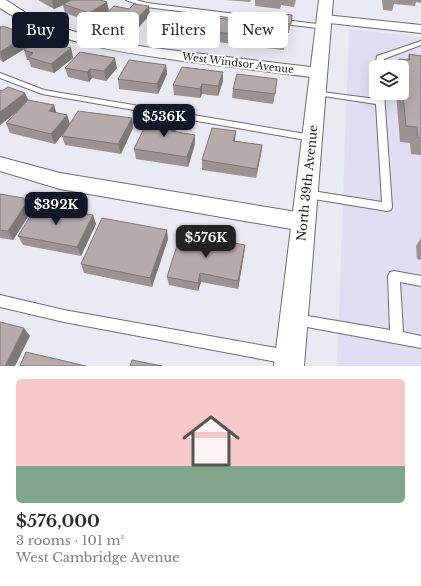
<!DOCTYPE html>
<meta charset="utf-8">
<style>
:root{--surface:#fff;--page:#f7f7f7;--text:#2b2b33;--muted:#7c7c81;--accent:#111827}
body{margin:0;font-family:"Libre Baskerville",serif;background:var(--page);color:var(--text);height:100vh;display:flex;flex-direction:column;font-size:15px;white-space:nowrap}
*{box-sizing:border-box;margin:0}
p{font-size:13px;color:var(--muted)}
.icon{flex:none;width:22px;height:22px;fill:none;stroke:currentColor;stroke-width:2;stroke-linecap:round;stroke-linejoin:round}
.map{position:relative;height:366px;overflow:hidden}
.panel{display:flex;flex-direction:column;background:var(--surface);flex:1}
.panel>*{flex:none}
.top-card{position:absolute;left:12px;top:12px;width:397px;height:36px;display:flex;gap:8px}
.buttons{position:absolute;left:369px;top:60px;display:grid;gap:8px}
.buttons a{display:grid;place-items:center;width:40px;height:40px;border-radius:6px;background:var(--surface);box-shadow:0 4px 16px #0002;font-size:20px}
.price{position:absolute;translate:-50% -34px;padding:0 9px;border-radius:8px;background:var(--accent);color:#fff;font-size:13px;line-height:26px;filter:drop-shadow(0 1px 2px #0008)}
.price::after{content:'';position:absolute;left:50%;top:24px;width:12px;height:9px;margin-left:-6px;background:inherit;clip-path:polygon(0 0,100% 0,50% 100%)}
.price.current{background:#222;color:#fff}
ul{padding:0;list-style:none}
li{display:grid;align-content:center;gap:8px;height:212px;padding:0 16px}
li span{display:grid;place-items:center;height:124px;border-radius:6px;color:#555}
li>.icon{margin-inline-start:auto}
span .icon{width:72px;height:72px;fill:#fffc;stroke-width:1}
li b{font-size:17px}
.pill{padding:0 14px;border-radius:6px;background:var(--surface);box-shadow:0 4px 16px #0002;font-size:14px;line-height:36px}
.pill.current{background:var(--accent);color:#fff}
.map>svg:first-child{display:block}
</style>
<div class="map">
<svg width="421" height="366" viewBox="0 0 421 366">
<rect width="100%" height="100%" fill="#eaeaf2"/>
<path fill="#e1def4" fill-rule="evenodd" d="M349,29L421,37V366H337ZM376,67H402V93H376Z"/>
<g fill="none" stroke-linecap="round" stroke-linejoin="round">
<defs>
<path id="service" d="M126,0H136L147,3L325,25L328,27L325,29L146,7Z
M421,41V45L384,59L383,67H375L377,56Z
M0,73L44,90L312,135L317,138L312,141L42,94L0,78Z
M314,91L376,99V93H384L392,207L391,210L387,211L302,197L301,194L302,191L306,190L382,202L376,104L317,95H314Z
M394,271L421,276V286L400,282L403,332L421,336V348L291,324L290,320L291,316L296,314L390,330L388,276L390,272Z
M0,295L64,310L288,350L293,352L295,357L293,362L288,364L64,322L0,307Z"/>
<path id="minor" d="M0,0H6L26,13L50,24L95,38L145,47L319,68L325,70L327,73L325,76L319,78C274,72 228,67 183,61C119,52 55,44 0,8Z
M325,15L421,25V33L320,22L318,19L320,16Z
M0,157L60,173L303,213L311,216L314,222L311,228L303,231L60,189L0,171Z"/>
<path id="tertiary" d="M319,0H333L304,366H274Z"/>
</defs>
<use href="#service" stroke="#6b6b72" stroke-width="2"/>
<use href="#minor" stroke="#6b6b72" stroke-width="2"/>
<use href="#tertiary" stroke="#6b6b72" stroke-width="2"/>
<use href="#service" fill="#fff" fill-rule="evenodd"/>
<use href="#minor" fill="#fff" fill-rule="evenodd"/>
<use href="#tertiary" fill="#fff" fill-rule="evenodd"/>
</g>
<path fill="#9b9392" d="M38,0H100L109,11L150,15L135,31L105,25L103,16L107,13L91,22L65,13L63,5L54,9Z
M225,0H251L250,2Z
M255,0H296L294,7L281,5L280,9L255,6Z
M382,0H421V3L416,2L415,6L394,4L392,11L383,10Z
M292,15L289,33H287L284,50L247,46L248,37L271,28V22Z
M239,20L238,29L233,44L194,39V30L214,21Z
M150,24L192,27L187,37L151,33Z
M0,25L1,27L28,35L31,45L3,62L0,60Z
M71,48L73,58L54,73L31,67L29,60H27L24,50Z
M409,54L421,56V155L411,154L410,143L400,142L396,93H402V67H396L399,59L407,60Z
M166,65L167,74L158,94L119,89L118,79Z
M65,68H117L106,81L92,78L89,82L68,77Z
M223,81L218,96L202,94L200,98L174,95L173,85Z
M233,89H276L273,104L232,98Z
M0,90L2,91L25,93L28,100L54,105L56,113L67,115L70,124L132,118L133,128L121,154L65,145L62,136L65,130L55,144L10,133L6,123L17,112L0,125Z
M175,120L176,130L175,132L195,135V144L188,167L136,159L134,149Z
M235,141L262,145L261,154L256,178L202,170V160Z
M0,194L29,199L33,209L13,240L0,238Z
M93,215L96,224L81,256L23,245L18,236Z
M421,238V260L417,259L416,246Z
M168,239L152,287L84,273L81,264Z
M245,245L244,254L238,289L201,282L198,291L169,285L167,277Z"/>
<path fill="#7e7877" d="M52,0H74L54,9Z
M107,2L109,11L91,22L89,13Z
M149,6L150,15L135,31L134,22Z
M192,18V27L187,37V28Z
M239,20L238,29L233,44L234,34Z
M28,35L31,45L3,62L0,52Z
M71,48L73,58L54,73L51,64Z
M115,58L117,68L106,81L104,71Z
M166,65L167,74L158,94L157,84Z
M90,69L92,78L89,82L87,72Z
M223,72V81L218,96V86Z
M202,84V94L200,98V89Z
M25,93L29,102L0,125V112Z
M54,105L57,115L49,111Z
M67,115L70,125L55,144L51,134Z
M132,118L133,128L121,154L118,144Z
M175,120L176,130L171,141V131Z
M236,131L235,141H233Z
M195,135V144L188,167L187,157Z
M262,145L261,154L256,178L257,169Z
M29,199L33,209L13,240L8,231Z
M93,215L96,224L81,256L77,247Z
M167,230L168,239L152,287L150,278Z
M245,245L244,254L238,289V281Z
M200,273L201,282L198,291V283Z
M24,328L30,336L15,366H5Z"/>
<path fill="#b4abaa" stroke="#7e7877" d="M71,0H100L107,2L89,13L63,4Z
M134,4L149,6L134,22L103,16L114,6L129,9Z
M274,13L292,15L291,24L271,22Z
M156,14L192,18L187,28L150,24Z
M215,18L239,20L234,34L194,30L199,20L214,21Z
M263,24L270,25L269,28L288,29L285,41L248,37L251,26L262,27Z
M3,26L28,35L0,52V28Z
M39,39L71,48L51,64L28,57L33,53L24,50Z
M80,52L115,58L104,71L90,69L87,72L65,68Z
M409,54L421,56V138H418L417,127L406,126L402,84V67H400L399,59L410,60Z
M129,60L166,65L157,84L118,79Z
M182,67L223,72L218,86L202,84L200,89L173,85Z
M237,74L277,79L275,94L233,89Z
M8,87L25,93L0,112V90L2,91Z
M28,100L54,105L49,111L67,115L51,134L6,123Z
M78,111L132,118L118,144L62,136Z
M150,116L175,120L171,131L195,135L187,157L134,149Z
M212,128L236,131L233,141L262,145L257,169L202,160Z
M0,194L29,199L8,231L0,230Z
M37,205L93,215L77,247L18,236Z
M102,218L167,230L150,278L81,264Z
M181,233L245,245L238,281L200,273L198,283L167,277Z
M0,322L24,328L5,366H0Z
M26,352L86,366H20Z
M132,360L162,366H130Z"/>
<g text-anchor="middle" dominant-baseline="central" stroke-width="4" stroke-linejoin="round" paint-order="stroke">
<g font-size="10" fill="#1a1a1d" stroke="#fff">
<text transform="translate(238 63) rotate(7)">West Windsor Avenue</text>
</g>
<g font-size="12" fill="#1a1a1d" stroke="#fff">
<text transform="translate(307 183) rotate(-84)">North 39th Avenue</text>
</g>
</g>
</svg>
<div class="buttons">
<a><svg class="icon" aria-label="layers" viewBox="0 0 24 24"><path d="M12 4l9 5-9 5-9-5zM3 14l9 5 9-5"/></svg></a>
</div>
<b class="price" style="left:164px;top:138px">$536K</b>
<b class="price" style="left:56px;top:226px">$392K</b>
<b class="price current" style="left:206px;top:259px">$576K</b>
<div class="top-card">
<a class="pill current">Buy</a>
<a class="pill">Rent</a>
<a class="pill">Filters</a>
<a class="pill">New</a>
</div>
</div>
<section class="panel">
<ul>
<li><span style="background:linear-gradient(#f6c9c9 70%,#7fa58c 0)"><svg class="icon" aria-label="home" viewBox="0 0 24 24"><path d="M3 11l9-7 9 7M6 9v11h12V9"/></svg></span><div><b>$576,000</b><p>3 rooms · 101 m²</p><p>West Cambridge Avenue</p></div></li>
</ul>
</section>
